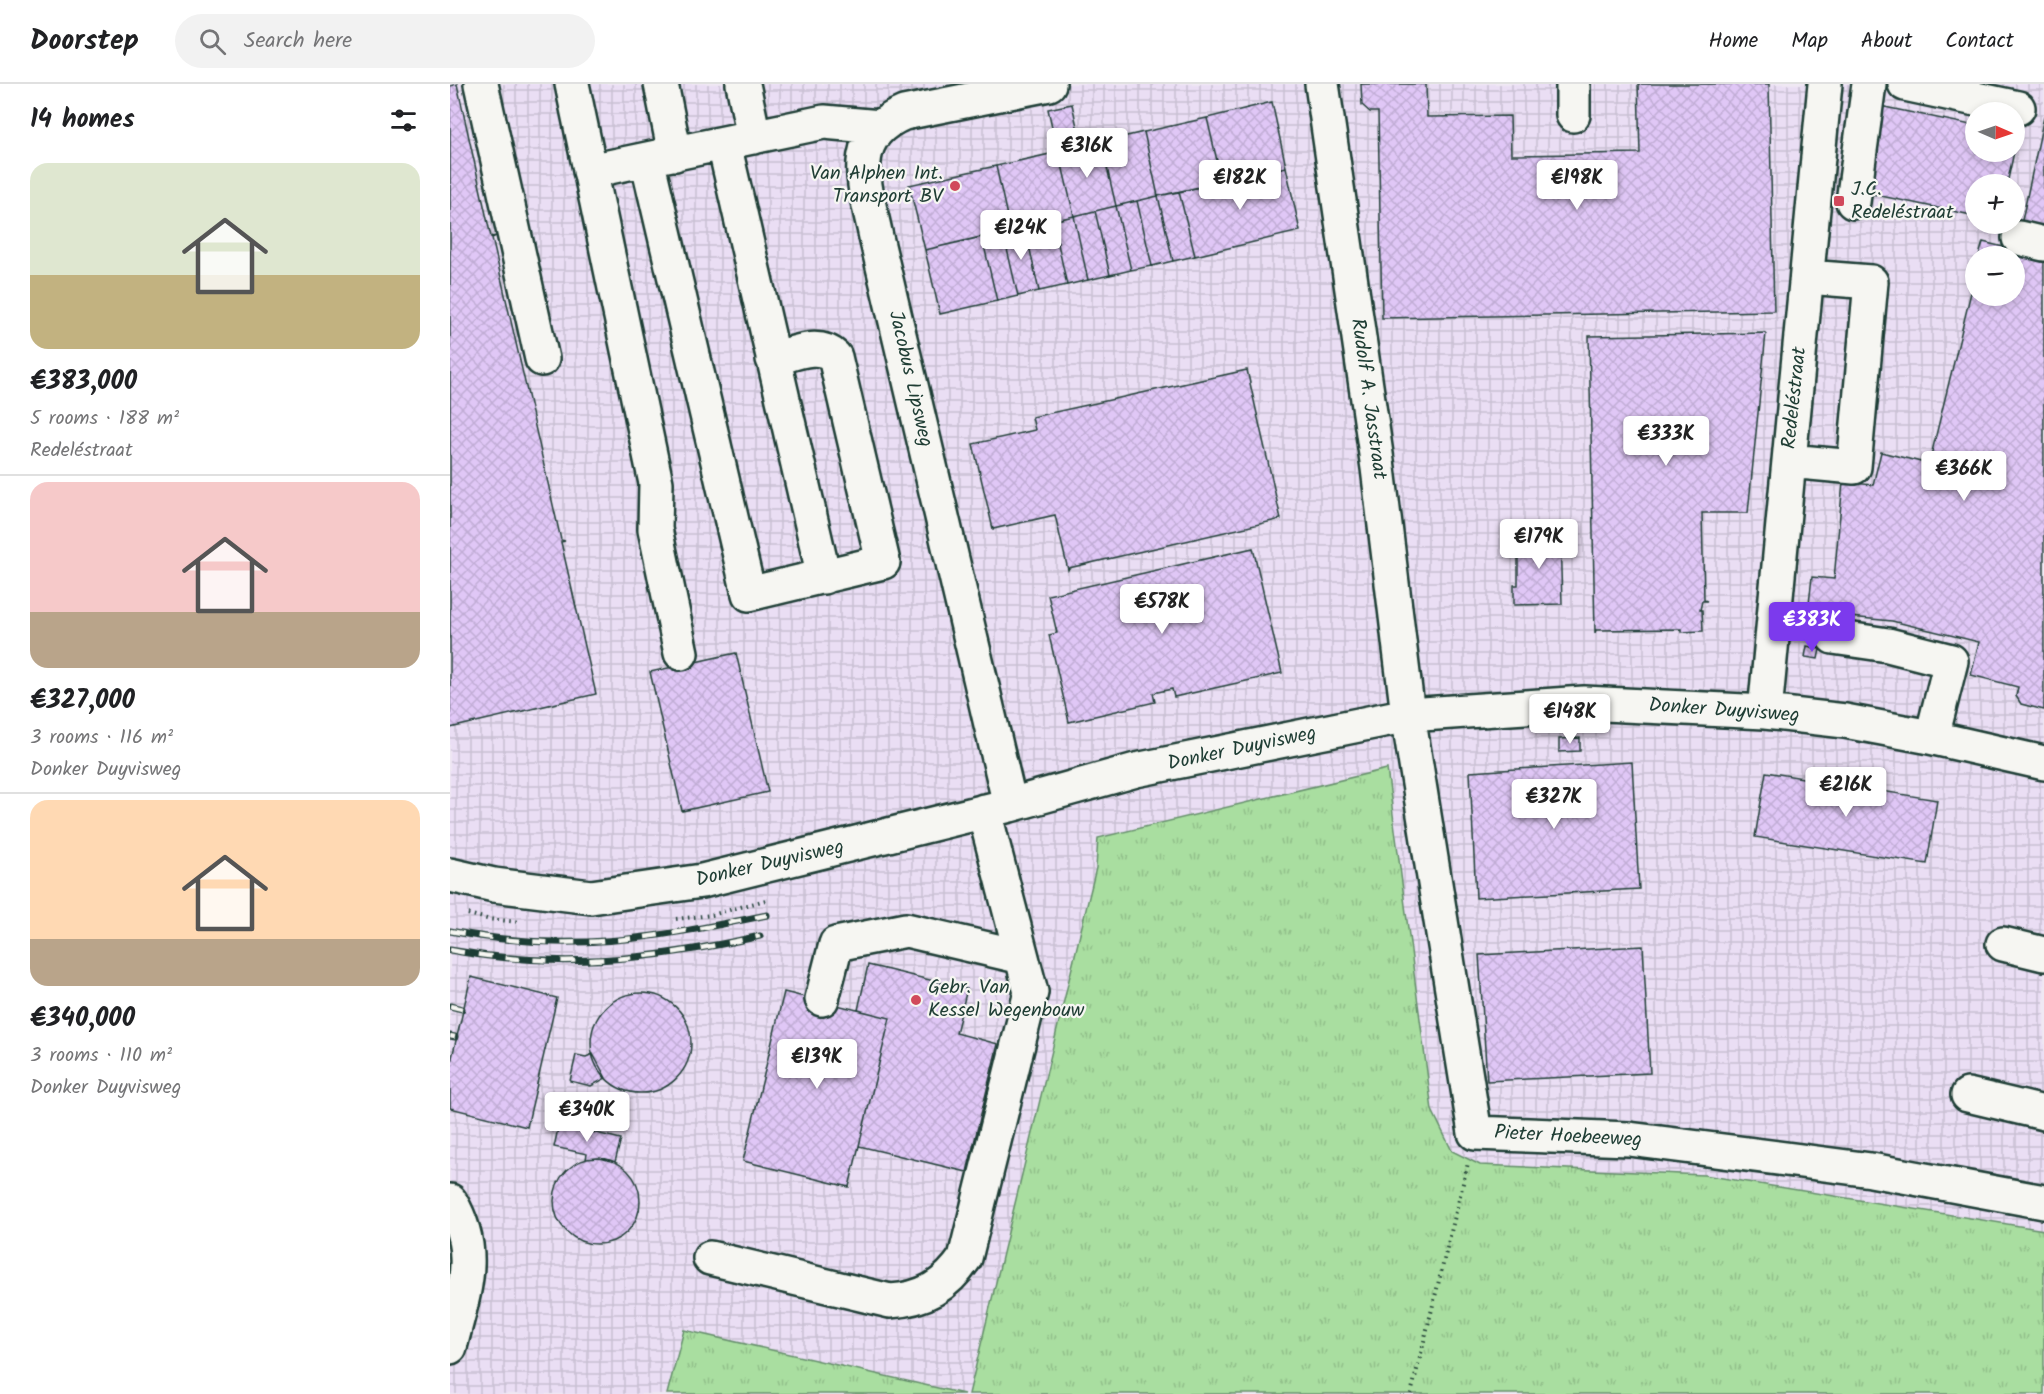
<!DOCTYPE html>
<meta charset="utf-8">
<style>
:root{--surface:#fff;--page:#f2f2f2;--text:#202124;--muted:#757577;--line:#e0e0e0;--accent:#7c3aed}
body{margin:0;font-family:Kalam,sans-serif;background:var(--page);color:var(--text);height:100vh;display:flex;flex-direction:column;font-size:22px;white-space:nowrap}
*{box-sizing:border-box;margin:0}
p{font-size:20px;color:var(--muted)}
.icon{flex:none;width:33px;height:33px;fill:none;stroke:currentColor;stroke-width:2;stroke-linecap:round;stroke-linejoin:round}
.map{position:relative;flex:1;overflow:hidden}
.panel{display:flex;flex-direction:column;background:var(--surface);width:450px}
.panel>*{flex:none}
.needle{width:39px;rotate:92deg}
.tools{position:absolute;left:1515px;top:18px;display:grid;gap:12px}
.tools a{display:grid;place-items:center;width:60px;height:60px;border-radius:50%;background:var(--surface);box-shadow:0 3px 9px #0003;font-size:30px}
.price{position:absolute;translate:-50% -51px;padding:0 14px;border-radius:6px;background:#fff;color:#222;font-size:20px;line-height:39px;filter:drop-shadow(0 2px 3px #0008)}
.price::after{content:'';position:absolute;left:50%;top:36px;width:18px;height:14px;margin-left:-9px;background:inherit;clip-path:polygon(0 0,100% 0,50% 100%)}
.price.selected{background:var(--accent);color:#fff}
ul{padding:0;list-style:none}
li{display:grid;align-content:center;gap:12px;height:318px;padding:0 30px}
li+li{border-top:2px solid var(--line)}
li span{display:grid;place-items:center;height:186px;border-radius:18px;color:#555}
li>.icon{margin-inline-start:auto}
span .icon{width:108px;height:108px;fill:#fffc;stroke-width:1}
li b{font-size:26px}
h2{display:flex;justify-content:space-between;align-items:center;height:72px;padding:0 30px;font-size:26px}
header{display:flex;align-items:center;gap:36px;box-sizing:border-box;height:84px;padding:0 30px;background:var(--surface);border-bottom:2px solid var(--line)}
header strong{font-size:28px}
nav{display:flex;gap:33px;margin-inline-start:auto;font-size:21px}
.search{width:420px;height:54px;background:var(--page);display:flex;align-items:center;gap:15px;box-sizing:border-box;padding:0 21px;border-radius:33px;color:var(--muted);font-size:22px}
main{display:flex;flex:1;min-height:0}
.map>svg:first-child{display:block}
</style>
<header>
<strong>Doorstep</strong>
<div class="search"><svg class="icon" aria-label="search" viewBox="0 0 24 24"><circle cx="10" cy="10" r="6"/><path d="M15 15l6 6"/></svg>Search here</div>
<nav><a>Home</a><a>Map</a><a>About</a><a>Contact</a></nav>
</header>
<main>
<section class="panel">
<h2>14 homes<svg class="icon" aria-label="filters" viewBox="0 0 24 24"><path d="M4 7h16M4 17h16"/><circle cx="9" cy="7" r="2"/><circle cx="15" cy="17" r="2"/></svg></h2>
<ul>
<li><span style="background:linear-gradient(#dfe7d0 60%,#c2b280 0)"><svg class="icon" aria-label="home" viewBox="0 0 24 24"><path d="M3 11l9-7 9 7M6 9v11h12V9"/></svg></span><div><b>€383,000</b><p>5 rooms · 188 m²</p><p>Redeléstraat</p></div></li>
<li><span style="background:linear-gradient(#f6c9c9 70%,#b9a48a 0)"><svg class="icon" aria-label="home" viewBox="0 0 24 24"><path d="M3 11l9-7 9 7M6 9v11h12V9"/></svg></span><div><b>€327,000</b><p>3 rooms · 116 m²</p><p>Donker Duyvisweg</p></div></li>
<li><span style="background:linear-gradient(#ffd9b3 75%,#b9a48a 0)"><svg class="icon" aria-label="home" viewBox="0 0 24 24"><path d="M3 11l9-7 9 7M6 9v11h12V9"/></svg></span><div><b>€340,000</b><p>3 rooms · 110 m²</p><p>Donker Duyvisweg</p></div></li>
</ul>
</section>
<div class="map">
<svg width="1594" height="1310" viewBox="0 0 1594 1310">
<defs>
<pattern id="industrial-grid" width="8" height="8" patternUnits="userSpaceOnUse" patternTransform="scale(1.5)"><rect width="8" height="8" fill="#eadef4"/><path d="M0 4h8M4 0v8" fill="none" stroke="#c8bfd2"/></pattern>
<pattern id="grass-tufts" width="24" height="20" patternUnits="userSpaceOnUse" patternTransform="scale(1.5)"><rect width="24" height="20" fill="#a9dea0"/><path d="M3 7l-1-3M5 7V3M7 7l1-3M15 17l-1-3M17 17v-4M19 17l1-3" fill="none" stroke="#91bf8a"/></pattern>
<pattern id="building-cross-hatch" width="8" height="8" patternUnits="userSpaceOnUse" patternTransform="scale(1.5)"><rect width="8" height="8" fill="#e0c7f6"/><path d="M0 0l8 8M0 8l8-8" fill="none" stroke="#c0acd4"/></pattern>
</defs>
<rect width="100%" height="100%" fill="#efe8f3"/>
<filter id="ink" filterUnits="userSpaceOnUse"><feTurbulence type="fractalNoise" baseFrequency=".0167" numOctaves="2"/><feDisplacementMap in="SourceGraphic" scale="12" xChannelSelector="R" yChannelSelector="G"/><feConvolveMatrix kernelMatrix="1 2 1 2 8 2 1 2 1" color-interpolation-filters="sRGB"/></filter>
<g filter="url(#ink)">
<path fill="url(#industrial-grid)" fill-rule="evenodd" d="M0,0H1594V1310H0ZM1526,28H1564V68H1526ZM1526,100H1564V140H1526ZM1526,172H1564V212H1526Z"/>
<path fill="url(#grass-tufts)" stroke="#648e6a" stroke-width="1.5" d="M937,685L982,1026L1002,1067L1030,1081L1254,1091L1594,1146V1310H519L646,784L648,754Z
M234,1246L514,1310H217Z"/>
<path fill="url(#building-cross-hatch)" stroke="#1f3d34" stroke-width="1.5" d="M7,0L41,153L46,152L42,154L111,456L115,457L111,458L146,610L0,644V2Z
M911,0H976L977,33L1060,32L1061,71L1190,69L1188,0H1319L1324,227L932,234L928,28H920L912,21Z
M822,18L836,83L772,98L757,34Z
M622,20L628,47L604,52L598,25Z
M1430,22L1526,42V68H1564L1557,100H1526V132L1412,108Z
M1594,33V146L1571,141Z
M757,34L772,98L708,112L694,48Z
M694,48L708,112L666,122L651,58Z
M651,58L666,122L624,132L609,68Z
M609,68L624,132L560,146L546,82Z
M546,82L560,146L475,166L459,101Z
M836,83L850,147L745,172L729,108Z
M729,108L745,172L723,177L708,112Z
M708,112L723,177L702,182L687,117Z
M687,117L702,182L681,186L666,122Z
M666,122L681,186L660,191L645,127Z
M645,127L660,191L638,196L624,132Z
M624,132L638,196L617,201L603,137Z
M603,137L617,201L589,207L575,143Z
M575,143L589,207L568,212L553,148Z
M553,148L568,212L547,217L532,153Z
M532,153L547,217L490,230L475,166Z
M1533,158L1594,173V626L1571,620L1566,612L1568,603L1521,591L1529,558L1442,537L1358,529L1362,493L1384,495L1393,398L1423,401L1431,368L1479,380L1526,188V212H1564V172H1529Z
M1316,249L1298,429H1252L1254,516L1257,517H1252L1250,526H1252L1253,547L1231,548V545L1146,546L1145,549L1139,252Z
M797,286L831,435L619,484L618,486L605,431L543,445L523,360L585,346L582,333Z
M1110,450L1112,520L1064,521V501H1068V451Z
M803,464L832,589L724,613L722,605L703,609L705,618L619,638L599,551L607,549L598,511Z
M1357,562L1370,565L1368,575L1355,573Z
M286,569L318,708L232,727L200,588Z
M1130,654V667L1109,668V655Z
M1182,678L1189,805L1026,814L1020,688Z
M1316,688L1487,716L1477,780L1305,753Z
M1193,862L1200,989L1037,997L1029,871Z
M418,881L517,905L506,949L548,960L517,1088L409,1062L440,934L408,926Z
M21,893L107,914L77,1043L0,1024V982Z
M334,908L440,934L399,1103L293,1077Z
M141 959a50 50 0 1 1 100 0a50 50 0 1 1-100 0Z
M143,970L156,994L141,1002L120,997L126,971L136,973Z
M109,1040L171,1055L165,1078L150,1074L136,1075L137,1070L104,1063Z
M104 1117a43 43 0 1 1 86 0a43 43 0 1 1-86 0Z"/>
<g fill="none" stroke-linecap="round" stroke-linejoin="round">
<defs>
<path id="minor" d="M31,0L92,275
M122,0L206,399L205,445L231,569
M211,0L225,70
M293,0L304,53
M872,0L928,384L958,631L1025,1049L1179,1055L1421,1086L1594,1118
M1123,0V31
M1455,0L1568,24
M274,60L374,493
M197,75L299,510L433,478L385,273C368,257 343,270 323,275
M140,87L374,38L430,43
M1403,118L1419,0
M1569,154L1594,160
M1339,377L1404,383L1421,198L1357,193
M1383,553L1438,561L1501,577L1482,653
M1315,628L1375,0
M560,721L426,153C416,103 394,54 454,29L599,0
M0,791L44,801L141,813L252,797L560,721L686,686L958,631L1134,619L1315,628L1395,637L1475,652L1594,679
M1553,860L1594,870
M372,915L386,860L456,846L572,873
M1518,1011L1594,1029
M0,1117C31,1169 13,1209 0,1263
M260,1174L440,1217C474,1215 496,1202 515,1174L581,908L534,727"/>
</defs>
<use href="#minor" stroke="#1f3d34" stroke-width="38"/>
<path stroke="#1f3d34" stroke-width="4" stroke-dasharray="1.5 4.5" stroke-linecap="butt" d="M18,830L37,835L70,838
M226,835L262,831L319,815
M961,1310L1018,1079"/>
<use href="#minor" stroke="#f6f6f2" stroke-width="33"/>
<defs>
<path id="rail" d="M0,847C118,870 201,855 317,831
M0,866C108,886 203,876 310,852
M0,922L12,925
M0,952L5,953"/>
</defs>
<use href="#rail" stroke="#1f3d34" stroke-width="7"/>
<use href="#rail" stroke="#f6f6f2" stroke-width="4.5" stroke-dasharray="14" stroke-linecap="butt"/>
</g>
</g>
<g fill="#d1495b" stroke="#f6f6f2" stroke-width="2">
<circle cx="505" cy="102" r="6"/>
<rect x="1383" y="111" width="12" height="12" rx="3"/>
<circle cx="466" cy="916" r="6"/>
</g>
<g text-anchor="middle" dominant-baseline="central" stroke-width="4.5" stroke-linejoin="round" paint-order="stroke">
<g font-size="20" fill="#1f3d34" stroke="#f6f6f2" text-anchor="start">
<text x="493" y="90" text-anchor="end">Van Alphen Int.<tspan x="493" dy="23">Transport BV</tspan></text>
<text x="1401" y="106">J.C.<tspan x="1401" dy="23">Redeléstraat</tspan></text>
<text x="478" y="904">Gebr. Van<tspan x="478" dy="23">Kessel Wegenbouw</tspan></text>
</g>
<g font-size="20" fill="#1f3d34" stroke="#f6f6f2">
<text transform="translate(460 295) rotate(77)">Jacobus Lipsweg</text>
<text transform="translate(1345 314) rotate(-84)">Redeléstraat</text>
<text transform="translate(918 315) rotate(82)">Rudolf A. Jasstraat</text>
<text transform="translate(1274 627) rotate(4)">Donker Duyvisweg</text>
<text transform="translate(792 665) rotate(-12)">Donker Duyvisweg</text>
<text transform="translate(320 780) rotate(-13)">Donker Duyvisweg</text>
<text transform="translate(1118 1053) rotate(3)">Pieter Hoebeeweg</text>
</g>
</g>
</svg>
<div class="tools">
<a><svg class="needle" viewBox="-14 -14 28 28"><path d="M0-13l5 13h-10z" fill="#e53935"/><path d="M0 13l5-13h-10z" fill="#757577"/></svg></a>
<a>+</a>
<a>−</a>
</div>
<b class="price" style="left:637px;top:95px">€316K</b>
<b class="price" style="left:790px;top:127px">€182K</b>
<b class="price" style="left:1127px;top:127px">€198K</b>
<b class="price" style="left:571px;top:177px">€124K</b>
<b class="price" style="left:1216px;top:383px">€333K</b>
<b class="price" style="left:1514px;top:418px">€366K</b>
<b class="price" style="left:1089px;top:486px">€179K</b>
<b class="price" style="left:712px;top:551px">€578K</b>
<b class="price selected" style="left:1362px;top:569px">€383K</b>
<b class="price" style="left:1120px;top:661px">€148K</b>
<b class="price" style="left:1396px;top:734px">€216K</b>
<b class="price" style="left:1104px;top:746px">€327K</b>
<b class="price" style="left:367px;top:1006px">€139K</b>
<b class="price" style="left:137px;top:1059px">€340K</b>
</div>
</main>
